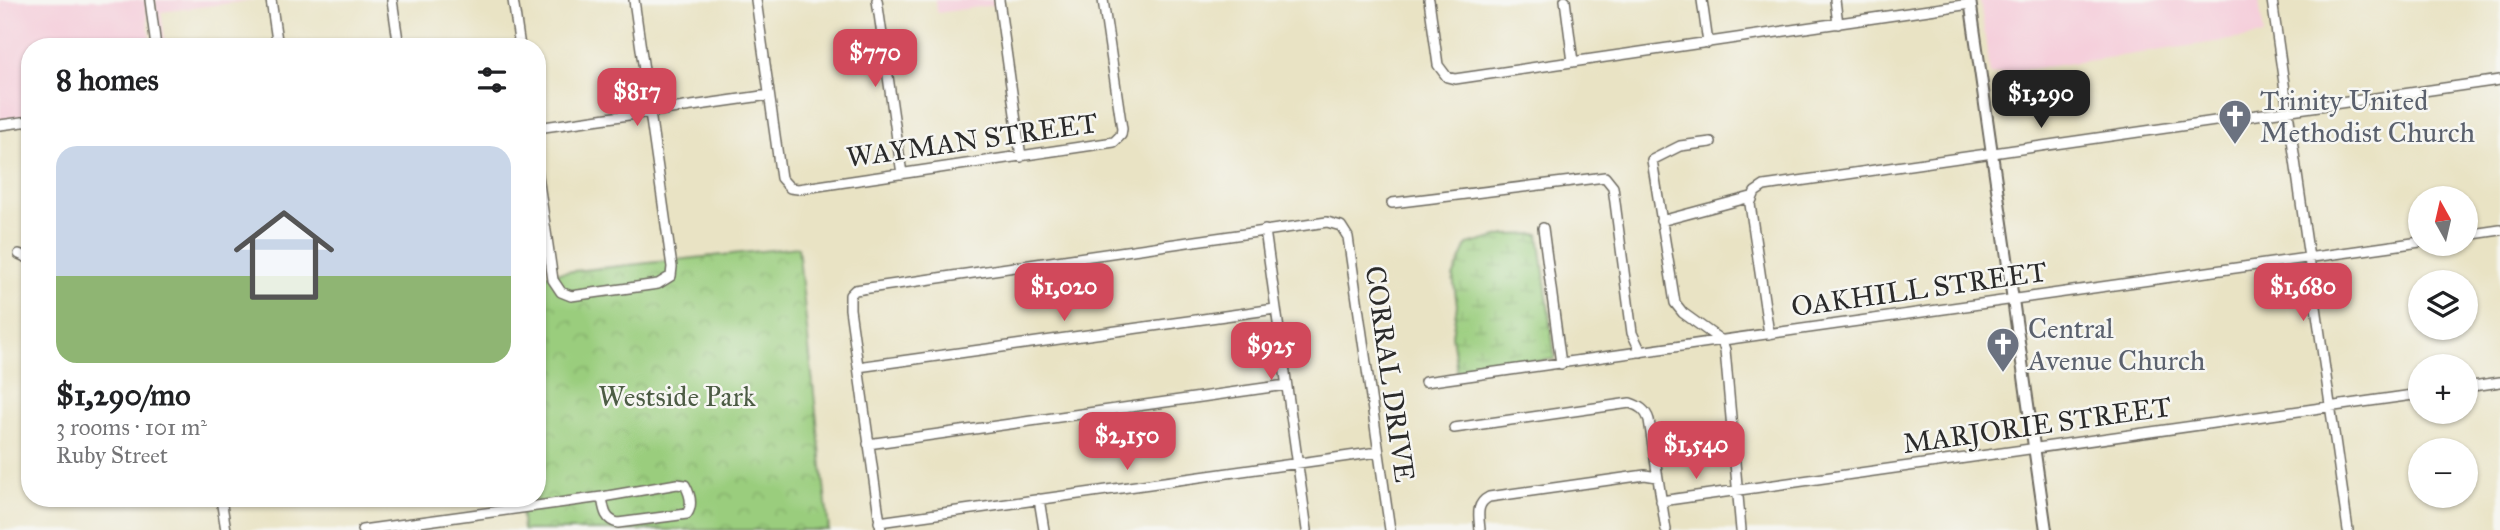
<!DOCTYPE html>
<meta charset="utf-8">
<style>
:root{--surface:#fff;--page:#f6f6f6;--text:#202124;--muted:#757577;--line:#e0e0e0;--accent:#d1495b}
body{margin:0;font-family:"IM FELL Great Primer",serif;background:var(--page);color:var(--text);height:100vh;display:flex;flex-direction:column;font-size:26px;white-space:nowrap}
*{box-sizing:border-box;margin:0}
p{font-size:23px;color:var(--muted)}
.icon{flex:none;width:38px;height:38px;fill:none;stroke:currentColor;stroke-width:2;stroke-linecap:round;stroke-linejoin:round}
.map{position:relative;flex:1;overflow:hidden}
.details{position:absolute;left:21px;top:38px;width:525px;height:469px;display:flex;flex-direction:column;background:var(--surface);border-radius:28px;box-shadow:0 2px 5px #0004}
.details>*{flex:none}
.needle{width:46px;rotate:352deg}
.fabs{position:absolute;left:2408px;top:186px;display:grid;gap:14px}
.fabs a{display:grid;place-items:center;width:70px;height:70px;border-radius:50%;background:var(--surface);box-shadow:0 2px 5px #0004;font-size:35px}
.price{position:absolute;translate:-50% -60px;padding:0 16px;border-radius:14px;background:var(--accent);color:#fff;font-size:23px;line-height:46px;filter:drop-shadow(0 2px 4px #0008)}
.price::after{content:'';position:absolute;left:50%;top:42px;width:21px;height:16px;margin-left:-10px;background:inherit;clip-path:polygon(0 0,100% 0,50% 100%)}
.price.selected{background:#222;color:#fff}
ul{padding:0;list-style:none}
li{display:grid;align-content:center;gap:14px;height:371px;padding:0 35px}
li+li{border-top:2px solid var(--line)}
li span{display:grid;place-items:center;height:217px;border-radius:21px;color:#555}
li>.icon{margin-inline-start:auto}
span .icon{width:126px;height:126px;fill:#fffc;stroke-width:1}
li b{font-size:30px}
h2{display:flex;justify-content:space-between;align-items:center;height:84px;padding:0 35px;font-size:30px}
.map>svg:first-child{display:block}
</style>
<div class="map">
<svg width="2500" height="530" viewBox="0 0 2500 530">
<defs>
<pattern id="wetland-marsh" width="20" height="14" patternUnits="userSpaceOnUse" patternTransform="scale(1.75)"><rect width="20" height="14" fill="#9acd7d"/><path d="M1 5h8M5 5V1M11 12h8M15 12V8" fill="none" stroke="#85b06c"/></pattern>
<pattern id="park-crowns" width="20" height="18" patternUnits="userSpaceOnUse" patternTransform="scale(1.75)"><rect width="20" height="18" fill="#9acd7d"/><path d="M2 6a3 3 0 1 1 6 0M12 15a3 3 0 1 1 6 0" fill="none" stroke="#85b06c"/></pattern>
</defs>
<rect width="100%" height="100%" fill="#f6f6f2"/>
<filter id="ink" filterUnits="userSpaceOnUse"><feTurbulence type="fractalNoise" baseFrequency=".0143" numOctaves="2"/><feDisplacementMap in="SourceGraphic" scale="14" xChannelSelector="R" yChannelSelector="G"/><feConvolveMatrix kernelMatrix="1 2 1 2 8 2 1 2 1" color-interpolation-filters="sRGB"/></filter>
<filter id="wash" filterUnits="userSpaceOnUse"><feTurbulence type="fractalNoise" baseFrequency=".00686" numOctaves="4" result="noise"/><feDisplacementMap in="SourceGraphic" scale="28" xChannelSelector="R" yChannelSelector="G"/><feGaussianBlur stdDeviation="1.57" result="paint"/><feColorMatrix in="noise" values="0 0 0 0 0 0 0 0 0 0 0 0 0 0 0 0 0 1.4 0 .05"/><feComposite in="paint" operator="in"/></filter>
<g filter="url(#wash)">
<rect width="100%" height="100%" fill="#e9e3c4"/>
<path fill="#f5cfdb" d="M0,0H145L151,47H30V115L0,120Z
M155,0H255L161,12L166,47H161Z
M935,0H993L994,5L937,13Z
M1980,0H2259L2264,35L1990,75Z"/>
<path fill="url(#wetland-marsh)" stroke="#627c54" stroke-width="2" d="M1539,234L1555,359L1457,372L1452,335L1457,305L1453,277L1467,245L1505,235Z"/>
<path fill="url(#park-crowns)" stroke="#627c54" stroke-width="2" d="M798,247L829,530H523L520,499H537V275Z"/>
</g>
<g filter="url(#ink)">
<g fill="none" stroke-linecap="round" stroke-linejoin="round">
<defs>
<path id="minor" d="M150,0L156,47
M271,0L278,47
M392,0L399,47
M513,0L520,47
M756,0L781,178L790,188L798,189L1114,142L1121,135L1122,129L1103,0
M877,0L902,174
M999,0L1021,157
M1429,0L1438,65L1447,77L1455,79L1970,4
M1565,0L1573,62
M1702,0L1708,43
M1835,0L1838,24
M2272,0L2348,530
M0,125L30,121
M537,128L769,95
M1711,142L1680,146L1652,160L1675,303L1683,313L1722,341L1725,350L1741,530
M537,169L553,280L561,292L571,296L658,284L671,276L672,267L634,0
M1392,203L1605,177L1613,187L1632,333L1641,352
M1661,221L1751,197
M1543,228L1561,364
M1265,230L1307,530
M2466,235L2500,230
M19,254L30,259
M1769,334L1750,204L1755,192L1764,186L2500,80
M858,367L1275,309
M1425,382L2420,242
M2466,387L2500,382
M1454,428L1630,403C1639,406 1646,410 1649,420L1666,530
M868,444L1286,385
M221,499L226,530
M1039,499L1044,530
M1661,501L2420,394
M879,522L1378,452
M362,530L602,497L677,484L685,485C690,494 693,505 687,514L618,523C604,520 604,508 602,497
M881,530L850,309V295L855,290L1327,222L1341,226L1348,237L1390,530
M1480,530C1479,517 1475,504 1489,497L1645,475L1657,477"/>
<path id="tertiary" d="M1970,0L2046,530"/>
</defs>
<use href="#minor" stroke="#6e6b61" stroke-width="12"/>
<use href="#tertiary" stroke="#6e6b61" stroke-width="14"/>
<use href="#minor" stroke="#fff" stroke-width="9"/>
<use href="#tertiary" stroke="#fff" stroke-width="10"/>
</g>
</g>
<defs>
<symbol id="church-pin" viewBox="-11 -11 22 30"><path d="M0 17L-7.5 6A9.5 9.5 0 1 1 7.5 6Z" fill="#6b7280" stroke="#f6f6f2"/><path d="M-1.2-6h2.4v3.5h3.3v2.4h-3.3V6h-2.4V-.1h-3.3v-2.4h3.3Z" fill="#fff"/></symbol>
</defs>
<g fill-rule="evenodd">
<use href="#church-pin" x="2216" y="97" width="38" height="52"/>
<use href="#church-pin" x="1984" y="325" width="38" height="52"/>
</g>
<g text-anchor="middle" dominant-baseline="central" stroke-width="5" stroke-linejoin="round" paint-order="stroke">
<g font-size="28" fill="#5b616d" stroke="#f6f6f2" text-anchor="start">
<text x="2260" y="100">Trinity United<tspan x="2260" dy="32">Methodist Church</tspan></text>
<text x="2028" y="328">Central<tspan x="2028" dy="32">Avenue Church</tspan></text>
</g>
<g font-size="28" fill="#2b2b2b" stroke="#f6f6f2">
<text transform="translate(972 140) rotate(-8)">WAYMAN STREET</text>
<text transform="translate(1919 289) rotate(-8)">OAKHILL STREET</text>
<text transform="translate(1390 374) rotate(82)">CORRAL DRIVE</text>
<text transform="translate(2037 425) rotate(-8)">MARJORIE STREET</text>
</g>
<g font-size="28" fill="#4c5c44" stroke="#f6f6f2">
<text x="677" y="396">Westside Park</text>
</g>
</g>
</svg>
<div class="fabs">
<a><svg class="needle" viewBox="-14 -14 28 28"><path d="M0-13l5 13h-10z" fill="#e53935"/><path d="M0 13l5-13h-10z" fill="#757577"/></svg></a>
<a><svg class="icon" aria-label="layers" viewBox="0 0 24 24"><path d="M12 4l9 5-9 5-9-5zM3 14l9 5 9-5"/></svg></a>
<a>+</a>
<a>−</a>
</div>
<b class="price" style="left:875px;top:89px">$770</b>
<b class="price" style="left:637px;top:128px">$817</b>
<b class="price selected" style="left:2041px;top:130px">$1,290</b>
<b class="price" style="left:1064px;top:323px">$1,020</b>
<b class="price" style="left:2303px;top:323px">$1,680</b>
<b class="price" style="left:1271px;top:382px">$925</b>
<b class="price" style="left:1127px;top:472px">$2,150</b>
<b class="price" style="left:1696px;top:481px">$1,540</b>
<section class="details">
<h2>8 homes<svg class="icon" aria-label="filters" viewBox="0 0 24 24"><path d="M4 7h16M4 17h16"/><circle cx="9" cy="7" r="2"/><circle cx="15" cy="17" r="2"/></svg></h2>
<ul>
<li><span style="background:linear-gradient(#c9d6e8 60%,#8fb573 0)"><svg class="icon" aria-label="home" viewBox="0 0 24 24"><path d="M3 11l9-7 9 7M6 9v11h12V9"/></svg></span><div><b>$1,290/mo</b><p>3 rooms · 101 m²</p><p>Ruby Street</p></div></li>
</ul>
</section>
</div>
